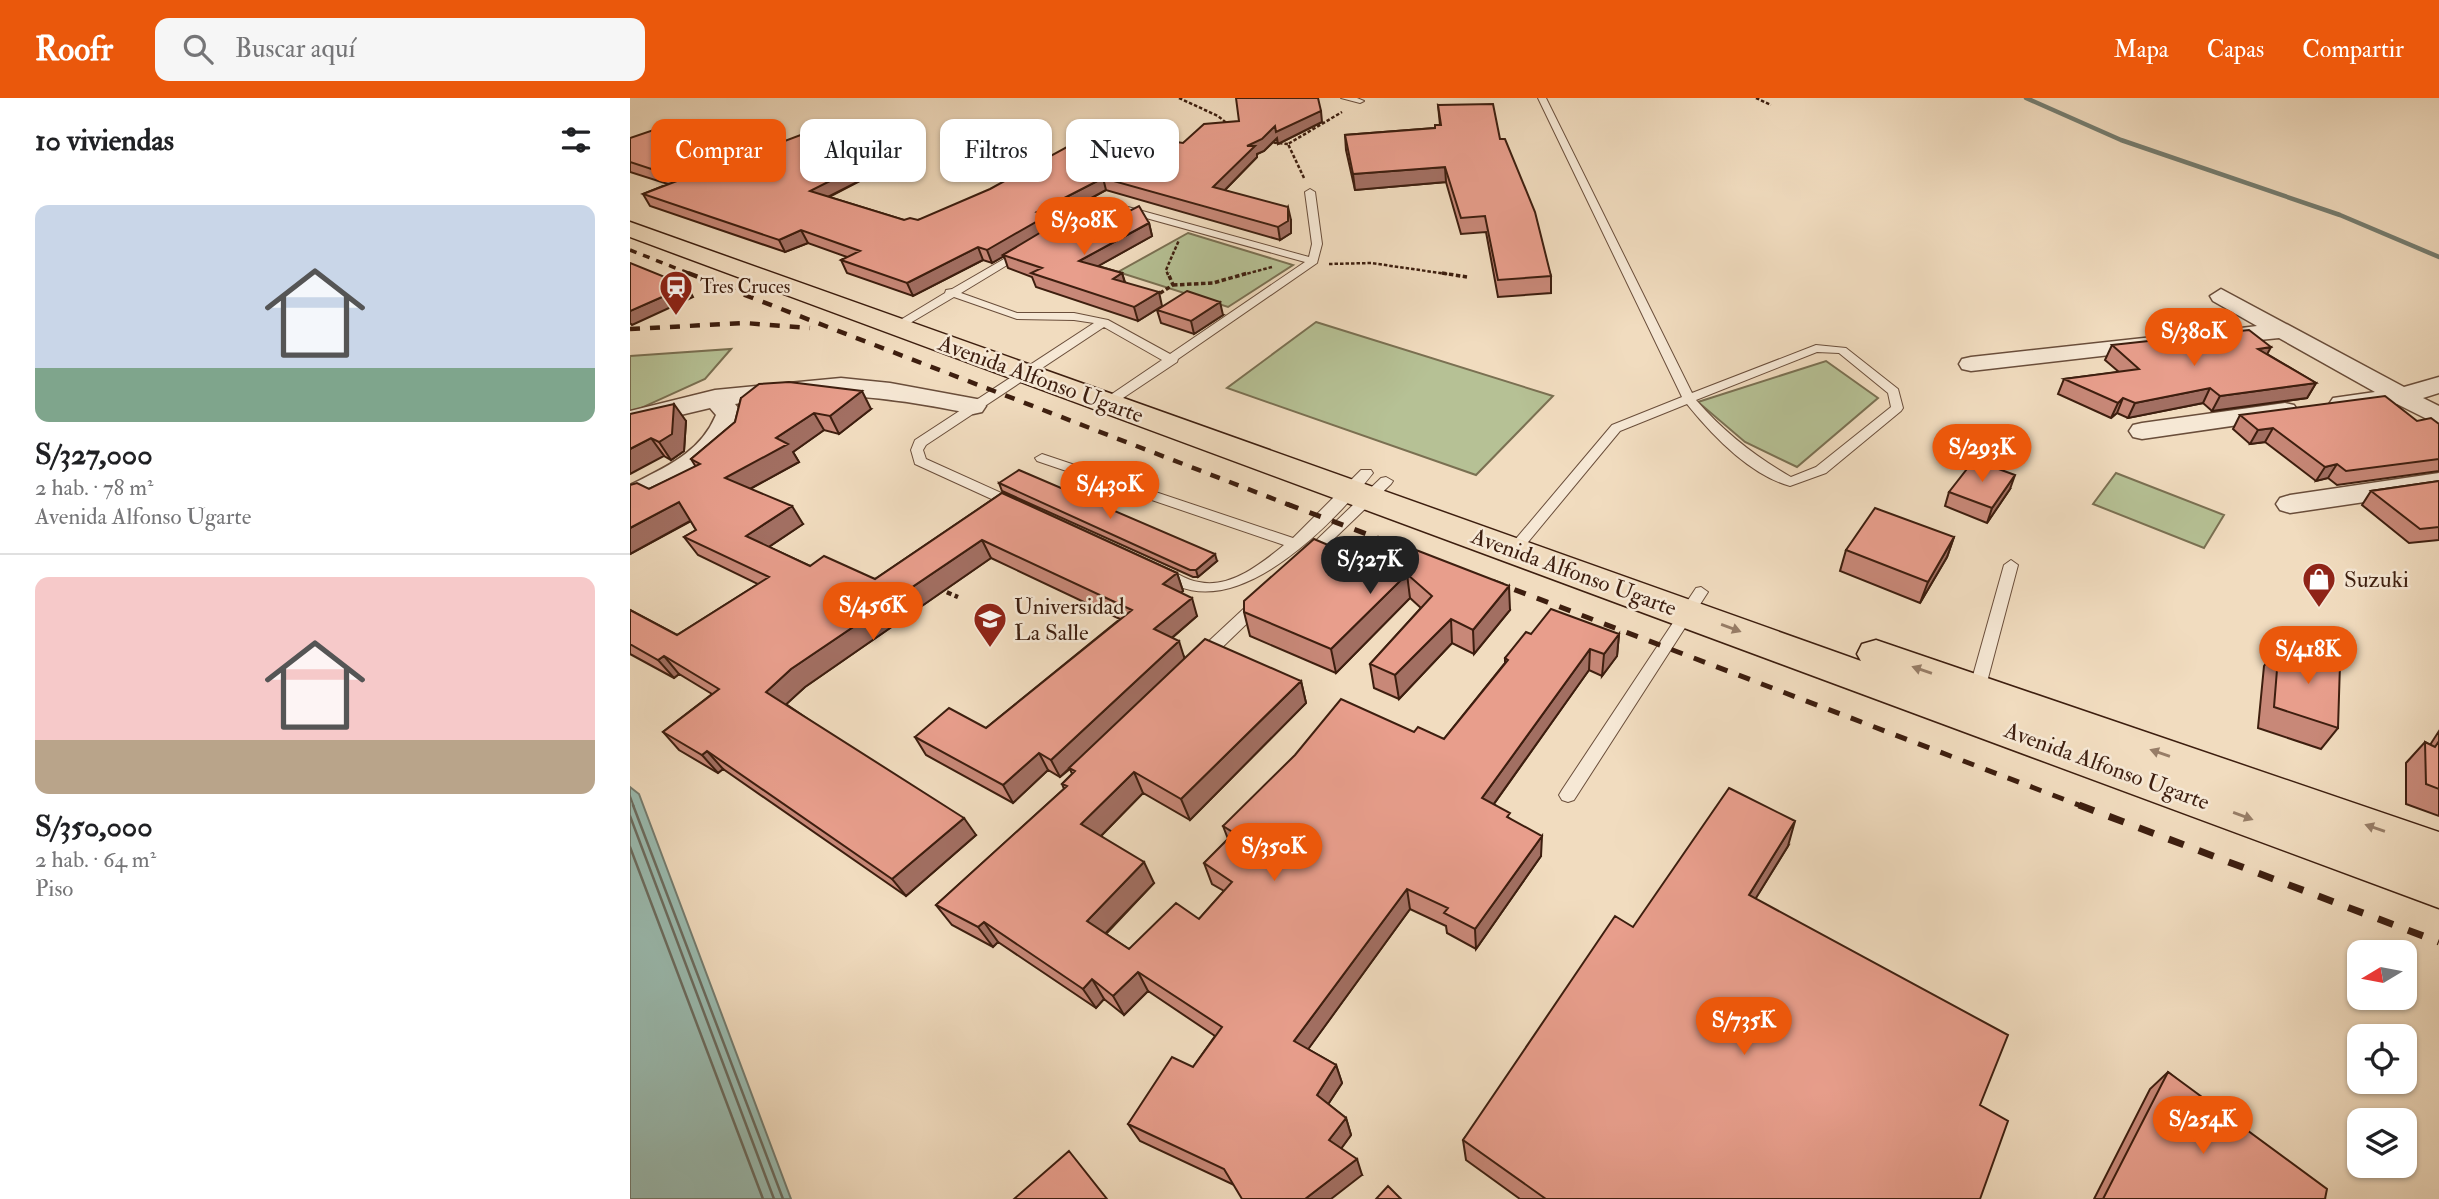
<!DOCTYPE html>
<html lang="es">
<meta charset="utf-8">
<style>
:root{--surface:#fff;--page:#f6f6f6;--text:#202124;--muted:#757577;--line:#e0e0e0;--accent:#ea580c}
body{margin:0;font-family:"IM FELL Double Pica",serif;background:var(--page);color:var(--text);height:100vh;display:flex;flex-direction:column;font-size:26px;white-space:nowrap}
*{box-sizing:border-box;margin:0}
p{font-size:23px;color:var(--muted)}
.icon{flex:none;width:38px;height:38px;fill:none;stroke:currentColor;stroke-width:2;stroke-linecap:round;stroke-linejoin:round}
.map{position:relative;flex:1;overflow:hidden}
.details{display:flex;flex-direction:column;background:var(--surface);width:630px}
.details>*{flex:none}
.guide{position:absolute;left:21px;top:21px;width:665px;height:63px;display:flex;gap:14px}
.needle{width:46px;rotate:260deg}
.buttons{position:absolute;left:1717px;top:842px;display:grid;gap:14px}
.buttons a{display:grid;place-items:center;width:70px;height:70px;border-radius:14px;background:var(--surface);box-shadow:0 2px 5px #0004;font-size:35px}
.price{position:absolute;translate:-50% -60px;padding:0 16px;border-radius:24px;background:var(--accent);color:#fff;font-size:23px;line-height:46px;filter:drop-shadow(0 2px 4px #0008)}
.price::after{content:'';position:absolute;left:50%;top:42px;width:21px;height:16px;margin-left:-10px;background:inherit;clip-path:polygon(0 0,100% 0,50% 100%)}
.price.selected{background:#222;color:#fff}
ul{padding:0;list-style:none}
li{display:grid;align-content:center;gap:14px;height:371px;padding:0 35px}
li+li{border-top:2px solid var(--line)}
li span{display:grid;place-items:center;height:217px;border-radius:14px;color:#555}
li>.icon{margin-inline-start:auto}
span .icon{width:126px;height:126px;fill:#fffc;stroke-width:1}
li b{font-size:30px}
h2{display:flex;justify-content:space-between;align-items:center;height:84px;padding:0 35px;font-size:30px}
.chip{padding:0 24px;border-radius:14px;background:var(--surface);box-shadow:0 2px 5px #0004;font-size:24px;line-height:63px}
.chip.selected{background:var(--accent);color:#fff}
header{display:flex;align-items:center;gap:42px;box-sizing:border-box;height:98px;padding:0 35px;background:var(--accent);color:#fff}
header strong{font-size:33px}
nav{display:flex;gap:38px;margin-inline-start:auto;font-size:24px}
.search{width:490px;height:63px;background:var(--page);display:flex;align-items:center;gap:18px;box-sizing:border-box;padding:0 24px;border-radius:14px;color:var(--muted);font-size:26px}
main{display:flex;flex:1;min-height:0}
.map>svg:first-child{display:block}
</style>
<header>
<strong>Roofr</strong>
<div class="search"><svg class="icon" aria-label="search" viewBox="0 0 24 24"><circle cx="10" cy="10" r="6"/><path d="M15 15l6 6"/></svg>Buscar aquí</div>
<nav><a>Mapa</a><a>Capas</a><a>Compartir</a></nav>
</header>
<main>
<section class="details">
<h2>10 viviendas<svg class="icon" aria-label="filters" viewBox="0 0 24 24"><path d="M4 7h16M4 17h16"/><circle cx="9" cy="7" r="2"/><circle cx="15" cy="17" r="2"/></svg></h2>
<ul>
<li><span style="background:linear-gradient(#c9d6e8 75%,#7fa58c 0)"><svg class="icon" aria-label="home" viewBox="0 0 24 24"><path d="M3 11l9-7 9 7M6 9v11h12V9"/></svg></span><div><b>S/327,000</b><p>2 hab. · 78 m²</p><p>Avenida Alfonso Ugarte</p></div></li>
<li><span style="background:linear-gradient(#f6c9c9 75%,#b9a48a 0)"><svg class="icon" aria-label="home" viewBox="0 0 24 24"><path d="M3 11l9-7 9 7M6 9v11h12V9"/></svg></span><div><b>S/350,000</b><p>2 hab. · 64 m²</p><p>Piso</p></div></li>
</ul>
</section>
<div class="map">
<svg width="1809" height="1101" viewBox="0 0 1809 1101">
<rect width="100%" height="100%" fill="#f1dcbf"/>
<filter id="stains"><feTurbulence type="fractalNoise" baseFrequency=".00286" numOctaves="4"/><feColorMatrix values="0 0 0 0 .2 0 0 0 0 .09 0 0 0 0 .02 0 0 0 .5 -.17"/></filter>
<radialGradient id="worn" r=".72"><stop offset=".6" stop-color="#630" stop-opacity="0"/><stop offset="1" stop-color="#630" stop-opacity=".3"/></radialGradient>
<path fill="#b6c195" stroke="#7a7052" stroke-width="2" d="M558,135L663,167L598,209L488,174Z
M686,224L923,298L846,377L597,290Z
M101,251L75,281L0,315V258Z
M1196,263L1248,300L1167,369L1115,344L1068,304Z
M1486,375L1594,417L1574,450L1463,406Z"/>
<path fill="#9bbcb1" stroke="#757d70" stroke-width="2" d="M0,689L9,696L161,1101H0Z"/>
<g fill="none" stroke-linecap="round" stroke-linejoin="round">
<path stroke="#6c6d60" stroke-width="2" d="M0,698L4,709"/>
<path stroke="#6c6d60" stroke-width="2.5" d="M3,707L153,1101
M0,718L144,1101
M0,749L133,1101"/>
<path stroke="#757d70" stroke-width="4.5" d="M1396,0L1491,42L1710,117L1809,159"/>
<defs>
<path id="service" d="M711,0H727L734,3L730,5Z
M908,0H916L1062,295L1186,247L1216,250L1268,291L1273,310L1271,313L1196,375L1160,388C1120,377 1082,337 1057,306L990,333L889,455H879L877,452L879,449L982,327L1052,299ZM1187,254L1209,255L1258,295L1261,309L1186,369L1161,379C1124,358 1094,334 1066,302Z
M680,91L685,94L692,146L687,165L548,261L547,264L481,308H473V302L532,262L474,229L296,347L293,352L296,361L389,403L391,406L389,409H379L285,366L281,352L285,342L464,225L444,222L387,221L324,199L270,231H262V227L315,195L316,192L322,191L393,150L397,151V155L331,195L387,215H444L478,222L540,256L675,164L498,115L464,119L425,138L420,135L421,133L459,114L498,109L679,159L682,146L675,94Z
M412,356L663,440L731,372H741L743,375C705,424 615,517 548,488C539,484 530,481 525,474L532,469C545,473 555,482 569,484C600,491 632,465 654,447L407,363L405,360Z
M756,379L763,383L761,386L682,462H672L670,459L672,456L751,380Z
M1381,462L1388,467L1353,599L1351,603H1339L1337,599L1374,467Z
M1071,489L1078,494L944,702L938,704L932,702L929,697L932,692L1066,490Z
M628,501L633,502L636,506L633,510L577,564H565L563,560L565,556L623,502Z"/>
<path id="minor" d="M1591,191L1774,289L1809,279V295L1793,300L1809,308V327L1767,306L1712,314L1703,312L1699,306L1703,300L1745,294L1649,240L1580,247L1571,245L1568,240L1571,235L1627,228L1583,203L1580,198Z
M1523,239L1532,241L1535,246L1532,251L1341,273L1332,271L1329,266L1332,261L1341,259Z
M211,280L260,285L352,302L356,308L352,314L343,316C253,298 197,291 105,306L113,316C94,362 48,395 0,407V387C36,369 70,355 86,317L80,310L0,329V313L85,292Z
M1655,305L1664,307L1668,313L1664,319L1512,341L1503,339L1499,333L1503,327L1512,325Z
M1809,375V393L1660,415L1650,412L1646,406L1650,400L1660,397Z"/>
<path id="primary" d="M0,124L1231,563L1227,556L1232,546L1246,542L1809,734V810L0,139Z"/>
</defs>
<use href="#service" stroke="#6a4e3b" stroke-width="2"/>
<use href="#minor" stroke="#6a4e3b" stroke-width="3"/>
<use href="#primary" stroke="#3d1e0f" stroke-width="3"/>
<path stroke="#3d1e0f" stroke-width="2.5" stroke-dasharray="3.5 2" stroke-linecap="butt" d="M549,0L588,18L599,27
M1126,0L1141,7
M638,44L658,46
M674,80L658,46L712,14
M699,166L741,165L824,177
M538,177L536,172L549,142
M612,177L642,169"/>
<path stroke="#3d1e0f" stroke-width="3.5" stroke-dasharray="4.5 2.5" stroke-linecap="butt" d="M812,175L837,179
M543,187L583,185L618,175
M524,199L543,187L538,175"/>
<path stroke="#3d1e0f" stroke-width="4.5" stroke-dasharray="5 3.5" stroke-linecap="butt" d="M309,491L328,499"/>
<use href="#service" fill="#f6e8d5" fill-rule="evenodd"/>
<use href="#minor" fill="#f6e8d5" fill-rule="evenodd"/>
<use href="#primary" fill="#f1dcbf" fill-rule="evenodd"/>
<path stroke="#3d1e0f" stroke-width="3.5" stroke-dasharray="7 7" stroke-linecap="butt" d="M0,152L63,177"/>
<path stroke="#3d1e0f" stroke-width="4.5" stroke-dasharray="10 10" stroke-linecap="butt" d="M58,175L662,408
M0,231L115,225L180,230"/>
<path stroke="#3d1e0f" stroke-width="5" stroke-dasharray="12 12" stroke-linecap="butt" d="M657,406L771,449
M862,483L1454,709"/>
<path stroke="#3d1e0f" stroke-width="7" stroke-dasharray="16 16" stroke-linecap="butt" d="M1449,707L1809,844"/>
</g>
<path fill="#c88878" stroke="#3d1e0f" stroke-width="2" d="M808,7L870,41L921,178V195L868,199L856,134L831,136L816,84L725,92L716,52L715,37L805,30L810,27Z
M692,24L648,46L647,40L634,53L627,56V59L595,92L661,122V135L650,142L476,92L419,123L421,128L466,130L519,125L522,138L468,168L492,175L495,184L532,208L508,223L406,189L402,179L378,170L374,158L362,165L353,162L283,198L217,175L211,162L217,159L178,145L155,154L20,108L13,96L38,86L0,74V40L266,57L249,66L251,72L199,99L274,122H288L553,45Z
M527,212L593,217L564,236L531,225Z
M1482,247L1637,256L1686,285L1677,300L1582,313L1573,305L1498,320L1487,315L1481,320L1428,296L1434,281L1489,274L1475,262Z
M111,300L241,311L209,336L194,332L163,354L169,364L120,391L173,426L139,449L180,468L245,481L372,395L547,475L553,493L551,495L567,518L542,540L555,560L671,583L676,605L560,722L513,695L471,738L524,785L476,836L499,851L569,821L594,793L582,786L574,765L598,741L593,728L784,634L814,641L875,565V560L901,536H989L987,558L972,578L959,572L864,706L880,721L911,758L846,851L817,835L816,828L780,811L678,951L706,967L712,985L698,1006L716,1020L721,1037L711,1050L732,1077L604,1087L510,1043L498,1026L563,969L585,938L518,893L494,917L474,901L466,910L368,844L363,849L322,827L306,807L434,691L432,686L442,676L440,671L430,679L418,672L383,705L296,657L285,639L356,630L490,521L361,460L175,589L156,606L346,737L276,798L93,671L88,675L49,652L33,634L82,596L49,576L44,580L0,556V512L47,537L128,486L68,457L54,439L66,432L61,423L0,456V387L19,391L66,369L61,361L105,324Z
M0,316L56,323L54,353L41,362L34,358Z
M1610,317L1787,323L1809,326V373L1707,387L1698,380L1686,383L1635,344L1620,346L1603,331Z
M1809,383V442L1779,445L1732,407L1741,393Z
M369,385L587,463L568,479H563L372,393Z
M1380,391L1357,425L1315,408L1319,394Z
M1324,439L1317,459L1290,505L1210,473L1216,452Z
M755,440L880,512L844,556L822,545L769,601L744,590L740,566L791,510L780,500L706,575L620,538L614,514L733,462Z
M1649,547L1708,630L1691,651L1628,630L1634,568Z
M1809,633V718L1776,706V665L1795,644L1800,647Z
M1158,748L1125,801L1350,1007V1101H890L836,1062L833,1042L1003,829Z
M1538,974L1695,1101H1464L1520,991Z"/>
<path fill="#a26f62" stroke="#3d1e0f" stroke-width="2" d="M691,13L692,24L648,46L647,40L634,53L627,56V59L586,101L583,89L617,48L645,28Z
M261,46L266,57L249,66L251,72L186,105L180,93L235,58Z
M815,69L816,84L725,92L723,76Z
M473,80L476,92L419,123L422,130L373,157L374,158L362,165L357,152L407,114Z
M658,109L661,122V135L650,142L648,129Z
M519,125L522,138L454,176L449,163Z
M171,132L178,145L155,154L149,142Z
M348,149L353,162L283,198L277,185Z
M492,175L496,189L483,181Z
M57,188L63,199L2,227L0,225V213Z
M529,194L532,208L508,223L504,209Z
M590,204L593,217L564,236L561,223Z
M1641,249L1633,264L1628,251Z
M1686,285L1677,300L1582,313L1590,298Z
M1580,290L1573,305L1498,320L1505,305Z
M232,293L241,311L209,336L200,318Z
M1493,300L1487,315L1481,320L1488,305Z
M44,306L56,323L54,353L41,362L29,344Z
M184,315L194,332L163,354L169,364L107,398L95,380L146,340Z
M1643,330L1635,344L1620,346L1628,332Z
M21,340L34,358L0,376V351Z
M1707,366L1698,380L1686,383L1695,369Z
M1385,377L1380,391L1357,425L1362,410Z
M49,404L62,422L0,456V430Z
M162,408L173,426L128,456L116,438Z
M1324,439L1317,459L1290,505L1298,484Z
M352,442L361,460L175,589L150,612L136,594L161,571Z
M585,456L587,463L568,479L566,472Z
M547,475L553,493L539,504L533,486Z
M777,476L780,500L706,575L701,551Z
M879,488L880,512L844,556L843,532Z
M562,500L567,518L531,549L524,531Z
M821,521L822,545L769,601L765,577Z
M989,536L987,558L972,578L974,556Z
M549,543L555,562L430,679L421,662Z
M960,551L959,572L853,721L852,700Z
M34,558L49,576L44,580L28,562Z
M671,583L676,605L560,722L551,701Z
M77,653L93,671L88,675L72,657Z
M409,655L418,672L383,705L373,687Z
M504,674L513,695L462,747L451,726Z
M334,720L346,737L276,798L262,781Z
M1165,723L1158,748L1113,821L1119,797Z
M912,738L911,758L846,851L845,831Z
M514,764L524,785L468,843L457,823Z
M777,791L780,811L671,961L664,943Z
M354,824L368,844L363,849L348,829Z
M508,874L518,893L494,917L483,898Z
M462,881L474,901L466,910L453,891Z
M706,967L712,985L693,1014L687,997Z
M716,1020L721,1037L705,1059L699,1042Z
M727,1061L732,1077L701,1101H675Z"/>
<path fill="#e89e8c" stroke="#3d1e0f" stroke-width="2" d="M606,0H688L691,13L646,34L645,28L632,41L617,48H625L583,89L658,109V123L648,129L473,80L407,114L418,117L357,152L348,149L277,185L211,162L230,153L171,132L149,142L13,96L52,81L0,64V40L50,23L139,49L197,27L261,46L235,58L246,60L180,93L274,122L280,120L288,122L360,91L468,32L553,45L574,26L609,23Z
M863,6L870,41H875L905,114L921,178L868,182L855,118L831,120L815,69L723,76L715,37L805,30V27H811L808,7Z
M509,108L519,125L449,163L492,175L483,181L529,194L504,209L401,175L412,170L373,157L433,121L466,130Z
M0,165L57,188L0,213Z
M557,193L590,204L561,223L527,212Z
M1619,232L1641,249L1628,251L1686,285L1590,298L1580,290L1505,305L1493,300L1488,305L1434,281L1509,271L1482,247Z
M159,284L232,293L200,318L184,315L146,340L158,346L95,380L162,408L116,438L180,468L194,458L245,481L372,395L547,475L533,486L562,500L524,531L549,543L421,662L409,655L373,687L285,639L319,610L356,630L502,512L352,442L161,571L136,594L334,720L262,781L77,653L72,657L33,634L89,591L34,558L28,562L0,546V512L47,537L139,479L54,439L66,432L49,404L0,430V387L7,385L19,391L70,366L61,361L105,324L111,300L129,286Z
M1755,298L1787,323L1801,320L1809,326V361L1716,373L1707,366L1695,369L1643,330L1628,332L1610,317Z
M44,306L42,336L29,344L21,340L0,351V316Z
M1344,362L1385,377L1362,410L1319,394Z
M389,372L585,456L566,472H560L369,385Z
M1809,383V429L1790,431L1741,393Z
M1245,410L1324,439L1298,484L1216,452Z
M755,440L879,488L843,532L821,521L765,577L740,566L802,498L777,476L701,551L614,514V503L684,441L733,462Z
M921,511L989,536L974,556L960,551L852,700L880,715L877,719L912,738L845,831L814,815L818,810L777,791L664,943L706,967L687,997L716,1020L699,1042L727,1061L675,1101H612L594,1071L498,1026L542,959L563,969L592,929L508,874L483,898L462,881L453,891L354,824L348,829L306,807L437,688L432,686L445,673L439,670L575,541L671,583L551,701L504,674L451,726L514,764L457,823L499,851L546,805L569,821L602,784L574,765L604,735L593,728L665,657L711,601L784,634L788,629L814,641L878,562L875,560L896,534L901,536Z
M1649,547L1710,566L1708,630L1644,609Z
M1809,643V691L1796,686L1795,644L1805,649Z
M1099,690L1165,723L1119,797L1378,937L1350,1007L1378,1023L1350,1101H916L833,1042L985,818L1003,829Z
M1538,974L1697,1091L1695,1101H1473Z
M439,1053L477,1101H384Z
M758,1088L771,1101H746Z"/>
<defs><path id="oneway-solid" d="M-6-.8H1V-3.2L6.5 0L1 3.2V.8H-6Z" transform="scale(1.75)"/></defs>
<g fill="#977d67">
<use href="#oneway-solid" transform="translate(1101 530) rotate(20)"/>
<use href="#oneway-solid" transform="translate(1292 572) rotate(-161)"/>
<use href="#oneway-solid" transform="translate(1530 655) rotate(-161)"/>
<use href="#oneway-solid" transform="translate(1613 718) rotate(20)"/>
<use href="#oneway-solid" transform="translate(1745 730) rotate(-161)"/>
</g>
<defs>
<symbol id="station-pin" viewBox="-11 -11 22 30"><path d="M0 17L-7.5 6A9.5 9.5 0 1 1 7.5 6Z" fill="#8f2418" stroke="#f6e8d5"/><path d="M-3-6H3Q5-6 5-4V2Q5 4 3 4L4.5 6H3L1.5 4h-3L-3 6H-4.5L-3 4Q-5 4-5 2V-4Q-5-6-3-6ZM-3.5-4v3h7v-3ZM-3.5 1v1.5H-2V1ZM2 1v1.5H3.5V1Z" fill="#fff"/></symbol>
<symbol id="shop-pin" viewBox="-11 -11 22 30"><path d="M0 17L-7.5 6A9.5 9.5 0 1 1 7.5 6Z" fill="#8f2418" stroke="#f6e8d5"/><path d="M-5-2.5h2.3a2.7 3.5 0 0 1 5.4 0H5L5.5 6h-11ZM-1.5-2.5h3a1.5 2.3 0 0 0-3 0Z" fill="#fff"/></symbol>
<symbol id="university-pin" viewBox="-11 -11 22 30"><path d="M0 17L-7.5 6A9.5 9.5 0 1 1 7.5 6Z" fill="#8f2418" stroke="#f6e8d5"/><path d="M0-5L7-2L0 1L-7-2ZM-4 1L0 2.5L4 1V4Q0 6-4 4Z" fill="#fff"/></symbol>
</defs>
<g fill-rule="evenodd">
<use href="#station-pin" x="27" y="170" width="38" height="52"/>
<use href="#shop-pin" x="1670" y="462" width="38" height="52"/>
<use href="#university-pin" x="341" y="502" width="38" height="52"/>
</g>
<g text-anchor="middle" dominant-baseline="central" stroke-width="5" stroke-linejoin="round" paint-order="stroke">
<g font-size="19" fill="#3d1e0f" stroke="#f6e8d5" text-anchor="start">
<text x="70" y="189">Tres Cruces</text>
</g>
<g font-size="23" fill="#3d1e0f" stroke="#f6e8d5">
<text transform="translate(411 281) rotate(20)">Avenida Alfonso Ugarte</text>
<text transform="translate(944 474) rotate(20)">Avenida Alfonso Ugarte</text>
<text transform="translate(1477 668) rotate(20)">Avenida Alfonso Ugarte</text>
</g>
<g font-size="23" fill="#3d1e0f" stroke="#f6e8d5" text-anchor="start">
<text x="1714" y="481">Suzuki</text>
<text x="384" y="508">Universidad<tspan x="384" dy="26">La Salle</tspan></text>
</g>
</g>
<rect width="100%" height="100%" filter="url(#stains)"/>
<rect width="100%" height="100%" fill="url(#worn)"/>
</svg>
<div class="buttons">
<a><svg class="needle" viewBox="-14 -14 28 28"><path d="M0-13l5 13h-10z" fill="#e53935"/><path d="M0 13l5-13h-10z" fill="#757577"/></svg></a>
<a><svg class="icon" aria-label="locate" viewBox="0 0 24 24"><circle cx="12" cy="12" r="6"/><path d="M12 2v4M12 18v4M2 12h4M18 12h4"/></svg></a>
<a><svg class="icon" aria-label="layers" viewBox="0 0 24 24"><path d="M12 4l9 5-9 5-9-5zM3 14l9 5 9-5"/></svg></a>
</div>
<b class="price" style="left:454px;top:159px">S/308K</b>
<b class="price" style="left:1564px;top:270px">S/380K</b>
<b class="price" style="left:1352px;top:386px">S/293K</b>
<b class="price" style="left:480px;top:423px">S/430K</b>
<b class="price selected" style="left:740px;top:498px">S/327K</b>
<b class="price" style="left:243px;top:544px">S/456K</b>
<b class="price" style="left:1678px;top:588px">S/418K</b>
<b class="price" style="left:644px;top:785px">S/350K</b>
<b class="price" style="left:1114px;top:959px">S/735K</b>
<b class="price" style="left:1573px;top:1058px">S/254K</b>
<div class="guide">
<a class="chip selected">Comprar</a>
<a class="chip">Alquilar</a>
<a class="chip">Filtros</a>
<a class="chip">Nuevo</a>
</div>
</div>
</main>
